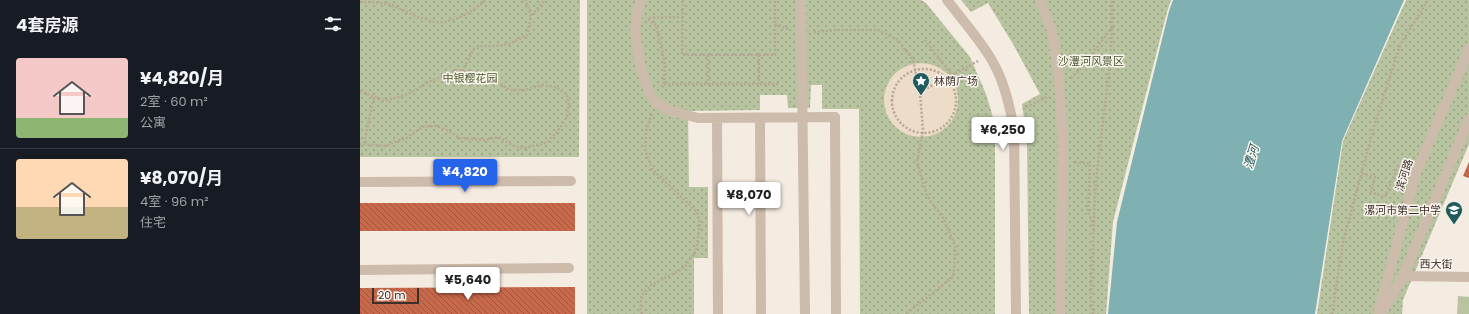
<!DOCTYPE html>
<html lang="zh">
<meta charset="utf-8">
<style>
:root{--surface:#171b24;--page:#242831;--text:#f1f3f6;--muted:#9ea1a6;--line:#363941;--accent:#2563eb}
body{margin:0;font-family:Poppins,"Noto Sans SC",sans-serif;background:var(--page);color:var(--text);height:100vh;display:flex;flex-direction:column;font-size:15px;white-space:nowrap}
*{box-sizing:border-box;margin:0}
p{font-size:13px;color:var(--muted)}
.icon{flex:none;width:22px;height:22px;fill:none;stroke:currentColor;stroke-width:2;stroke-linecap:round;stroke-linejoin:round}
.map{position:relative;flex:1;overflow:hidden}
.panel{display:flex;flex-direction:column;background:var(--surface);width:360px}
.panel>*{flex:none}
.scale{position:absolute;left:12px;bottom:10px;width:47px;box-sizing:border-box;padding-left:4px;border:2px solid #3b302b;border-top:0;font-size:11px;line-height:14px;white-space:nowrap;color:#3b302b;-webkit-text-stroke:3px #fbf5ee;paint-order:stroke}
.price{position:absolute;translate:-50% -34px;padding:0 9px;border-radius:4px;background:#fff;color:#222;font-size:13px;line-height:26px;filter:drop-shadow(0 1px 2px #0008)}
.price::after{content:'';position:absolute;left:50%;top:24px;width:12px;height:9px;margin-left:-6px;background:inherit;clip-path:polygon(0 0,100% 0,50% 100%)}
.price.on{background:var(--accent);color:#fff}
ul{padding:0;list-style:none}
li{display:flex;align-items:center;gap:12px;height:100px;padding:0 16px}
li+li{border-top:1px solid var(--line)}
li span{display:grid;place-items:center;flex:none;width:112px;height:80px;border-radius:4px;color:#555}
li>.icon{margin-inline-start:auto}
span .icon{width:48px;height:48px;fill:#fffc;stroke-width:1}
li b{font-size:17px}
h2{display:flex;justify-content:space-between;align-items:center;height:48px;padding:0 16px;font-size:17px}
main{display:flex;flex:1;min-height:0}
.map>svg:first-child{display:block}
</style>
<main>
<section class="panel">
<h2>4套房源<svg class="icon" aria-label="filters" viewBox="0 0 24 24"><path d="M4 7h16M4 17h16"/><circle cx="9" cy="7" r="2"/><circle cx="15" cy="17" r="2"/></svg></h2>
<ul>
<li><span style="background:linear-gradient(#f6c9c9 75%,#8fb573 0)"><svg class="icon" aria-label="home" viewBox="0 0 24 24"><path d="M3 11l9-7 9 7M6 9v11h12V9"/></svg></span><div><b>¥4,820/月</b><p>2室 · 60 m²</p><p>公寓</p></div></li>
<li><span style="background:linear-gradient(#ffd9b3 60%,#c2b280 0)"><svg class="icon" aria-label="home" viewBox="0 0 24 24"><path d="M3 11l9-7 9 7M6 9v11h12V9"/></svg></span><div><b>¥8,070/月</b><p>4室 · 96 m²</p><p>住宅</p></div></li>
</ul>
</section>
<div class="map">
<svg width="1109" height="314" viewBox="0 0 1109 314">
<defs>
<pattern id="park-dots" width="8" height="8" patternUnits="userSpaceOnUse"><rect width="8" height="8" fill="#b8c4a0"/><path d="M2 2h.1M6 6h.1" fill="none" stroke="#97a083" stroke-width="1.8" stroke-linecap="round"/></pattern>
<pattern id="building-back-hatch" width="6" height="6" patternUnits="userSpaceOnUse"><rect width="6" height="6" fill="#c8694b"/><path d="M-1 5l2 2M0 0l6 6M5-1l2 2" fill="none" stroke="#a4573f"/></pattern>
</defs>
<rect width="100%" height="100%" fill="#f4ebe1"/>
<path fill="#b8c4a0" d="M1098,296L1109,297V314H1097Z"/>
<path fill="url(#park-dots)" d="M0,0H220L219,157H0Z
M227,0H561L566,3L610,57L626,94L635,124V314H500L499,109H462V85H451L450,108H428L427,95H400V110L328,111L329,187H348V258H334V314H227Z
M601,0H811L807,12L753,222L746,314H669L667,142L662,104L680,94L653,44L628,3L611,12Z
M1046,0H1109V144L1043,300L1042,314H957L983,141Z"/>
<path fill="#ecdcc8" d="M524 100a37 37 0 1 1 74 0a37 37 0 1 1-74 0Z"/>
<path fill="#7fb0b2" d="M813,0H1044L982,141L955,314H748L757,222L809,11Z"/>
<path fill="url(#building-back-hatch)" d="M1109,162V178L1103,176Z
M0,203H215V231H0Z
M215,287V314H0V288Z"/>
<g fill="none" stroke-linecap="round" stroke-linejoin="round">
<path stroke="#b9a596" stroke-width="2.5" stroke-dasharray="2 2" stroke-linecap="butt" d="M323,0L322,55H415V0
M0,2C11,2 23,2 34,6C46,11 57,18 71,21C91,26 111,12 126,0
M172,15L185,0
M289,18L323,17
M288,19L296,25L305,64L304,84L302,88
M415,24L429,29
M454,32L479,30H518L538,40L553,60L560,92L563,131L557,162L567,196L583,218L596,248L593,277L546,314
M565,40L592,75
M348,55V84
M399,55V84
M532 101a32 32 0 1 1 64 0a32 32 0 1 1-64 0Z
M102,71L114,49L122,46H134L149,44L167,35L171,15L165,0
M711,78L718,72L753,26
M304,84H419
M0,91L24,101L48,94L69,82L96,70L114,72L130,77L150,90H164L183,85L196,87L207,95L209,105L207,117L197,132L186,143L164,148L154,146L138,137L124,140L99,138L89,131L76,126L62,127L48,137L26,146L0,144
M560,92L618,61
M663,109L689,96
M4,143L14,97
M715,162L730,164L728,211L733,225
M1002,174L1015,177L1011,192L1025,197L1038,166L1046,169
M282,314L280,308L282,295L291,285L324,268L336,251L340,224L337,212L292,169L285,150L286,131L292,113
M733,314L731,299C732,265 733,231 735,198C739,132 754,67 752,0
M972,314L983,242L1013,130L1040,45L1068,0"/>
<path stroke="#cdbbac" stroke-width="10" d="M281,0L278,9L275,30L280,66L289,92L296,102L308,110L338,118L475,117L476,314
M441,0L445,314
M680,0L692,31L698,67L703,141L700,314
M357,118L358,314
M400,118L401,314
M0,182L211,181
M0,270L209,268
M1043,276L1109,277
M1023,311L1043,276L1109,119
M1018,314L1056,173L1109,49"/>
<path stroke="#cdbbac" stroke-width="10" d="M587,0C601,18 616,35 628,54C643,76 649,103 654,129L656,314"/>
</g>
<defs>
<symbol id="sight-pin" viewBox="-11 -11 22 30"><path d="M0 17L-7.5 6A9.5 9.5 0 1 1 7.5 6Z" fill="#1f5a5e" stroke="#fbf5ee"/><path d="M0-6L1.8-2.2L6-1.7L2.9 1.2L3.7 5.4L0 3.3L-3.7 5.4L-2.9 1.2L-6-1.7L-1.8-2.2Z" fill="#fff"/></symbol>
<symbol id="school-pin" viewBox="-11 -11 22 30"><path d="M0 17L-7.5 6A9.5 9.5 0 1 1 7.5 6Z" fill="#1f5a5e" stroke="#fbf5ee"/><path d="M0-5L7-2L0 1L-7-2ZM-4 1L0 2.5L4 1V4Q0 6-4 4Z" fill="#fff"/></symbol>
</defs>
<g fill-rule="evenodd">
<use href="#sight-pin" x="551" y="71" width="20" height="27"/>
<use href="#school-pin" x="1084" y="200" width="20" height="27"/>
</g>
<g text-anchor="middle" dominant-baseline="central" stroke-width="3" stroke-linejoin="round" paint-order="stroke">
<g font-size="11" fill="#4a5a2e" stroke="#fbf5ee">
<text x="731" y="61">沙澧河风景区</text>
<text x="110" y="78">中银樱花园</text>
</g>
<g font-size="11" fill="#3b302b" stroke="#fbf5ee" text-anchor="start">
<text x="574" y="81">林荫广场</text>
<text x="1081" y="210" text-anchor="end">漯河市第二中学</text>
</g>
<g font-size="11" fill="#3b302b" stroke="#fbf5ee">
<text transform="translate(1044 175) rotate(-72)">滨河路</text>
<text transform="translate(1076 264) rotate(1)">西大街</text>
</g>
<g font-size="12" font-style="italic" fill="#1f5a5e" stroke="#fbf5ee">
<text transform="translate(891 157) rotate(-73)">澧河</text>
</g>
</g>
</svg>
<div class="scale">20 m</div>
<b class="price" style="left:643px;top:151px">¥6,250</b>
<b class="price on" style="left:105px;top:193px">¥4,820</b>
<b class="price" style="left:389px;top:216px">¥8,070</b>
<b class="price" style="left:108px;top:301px">¥5,640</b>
</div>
</main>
